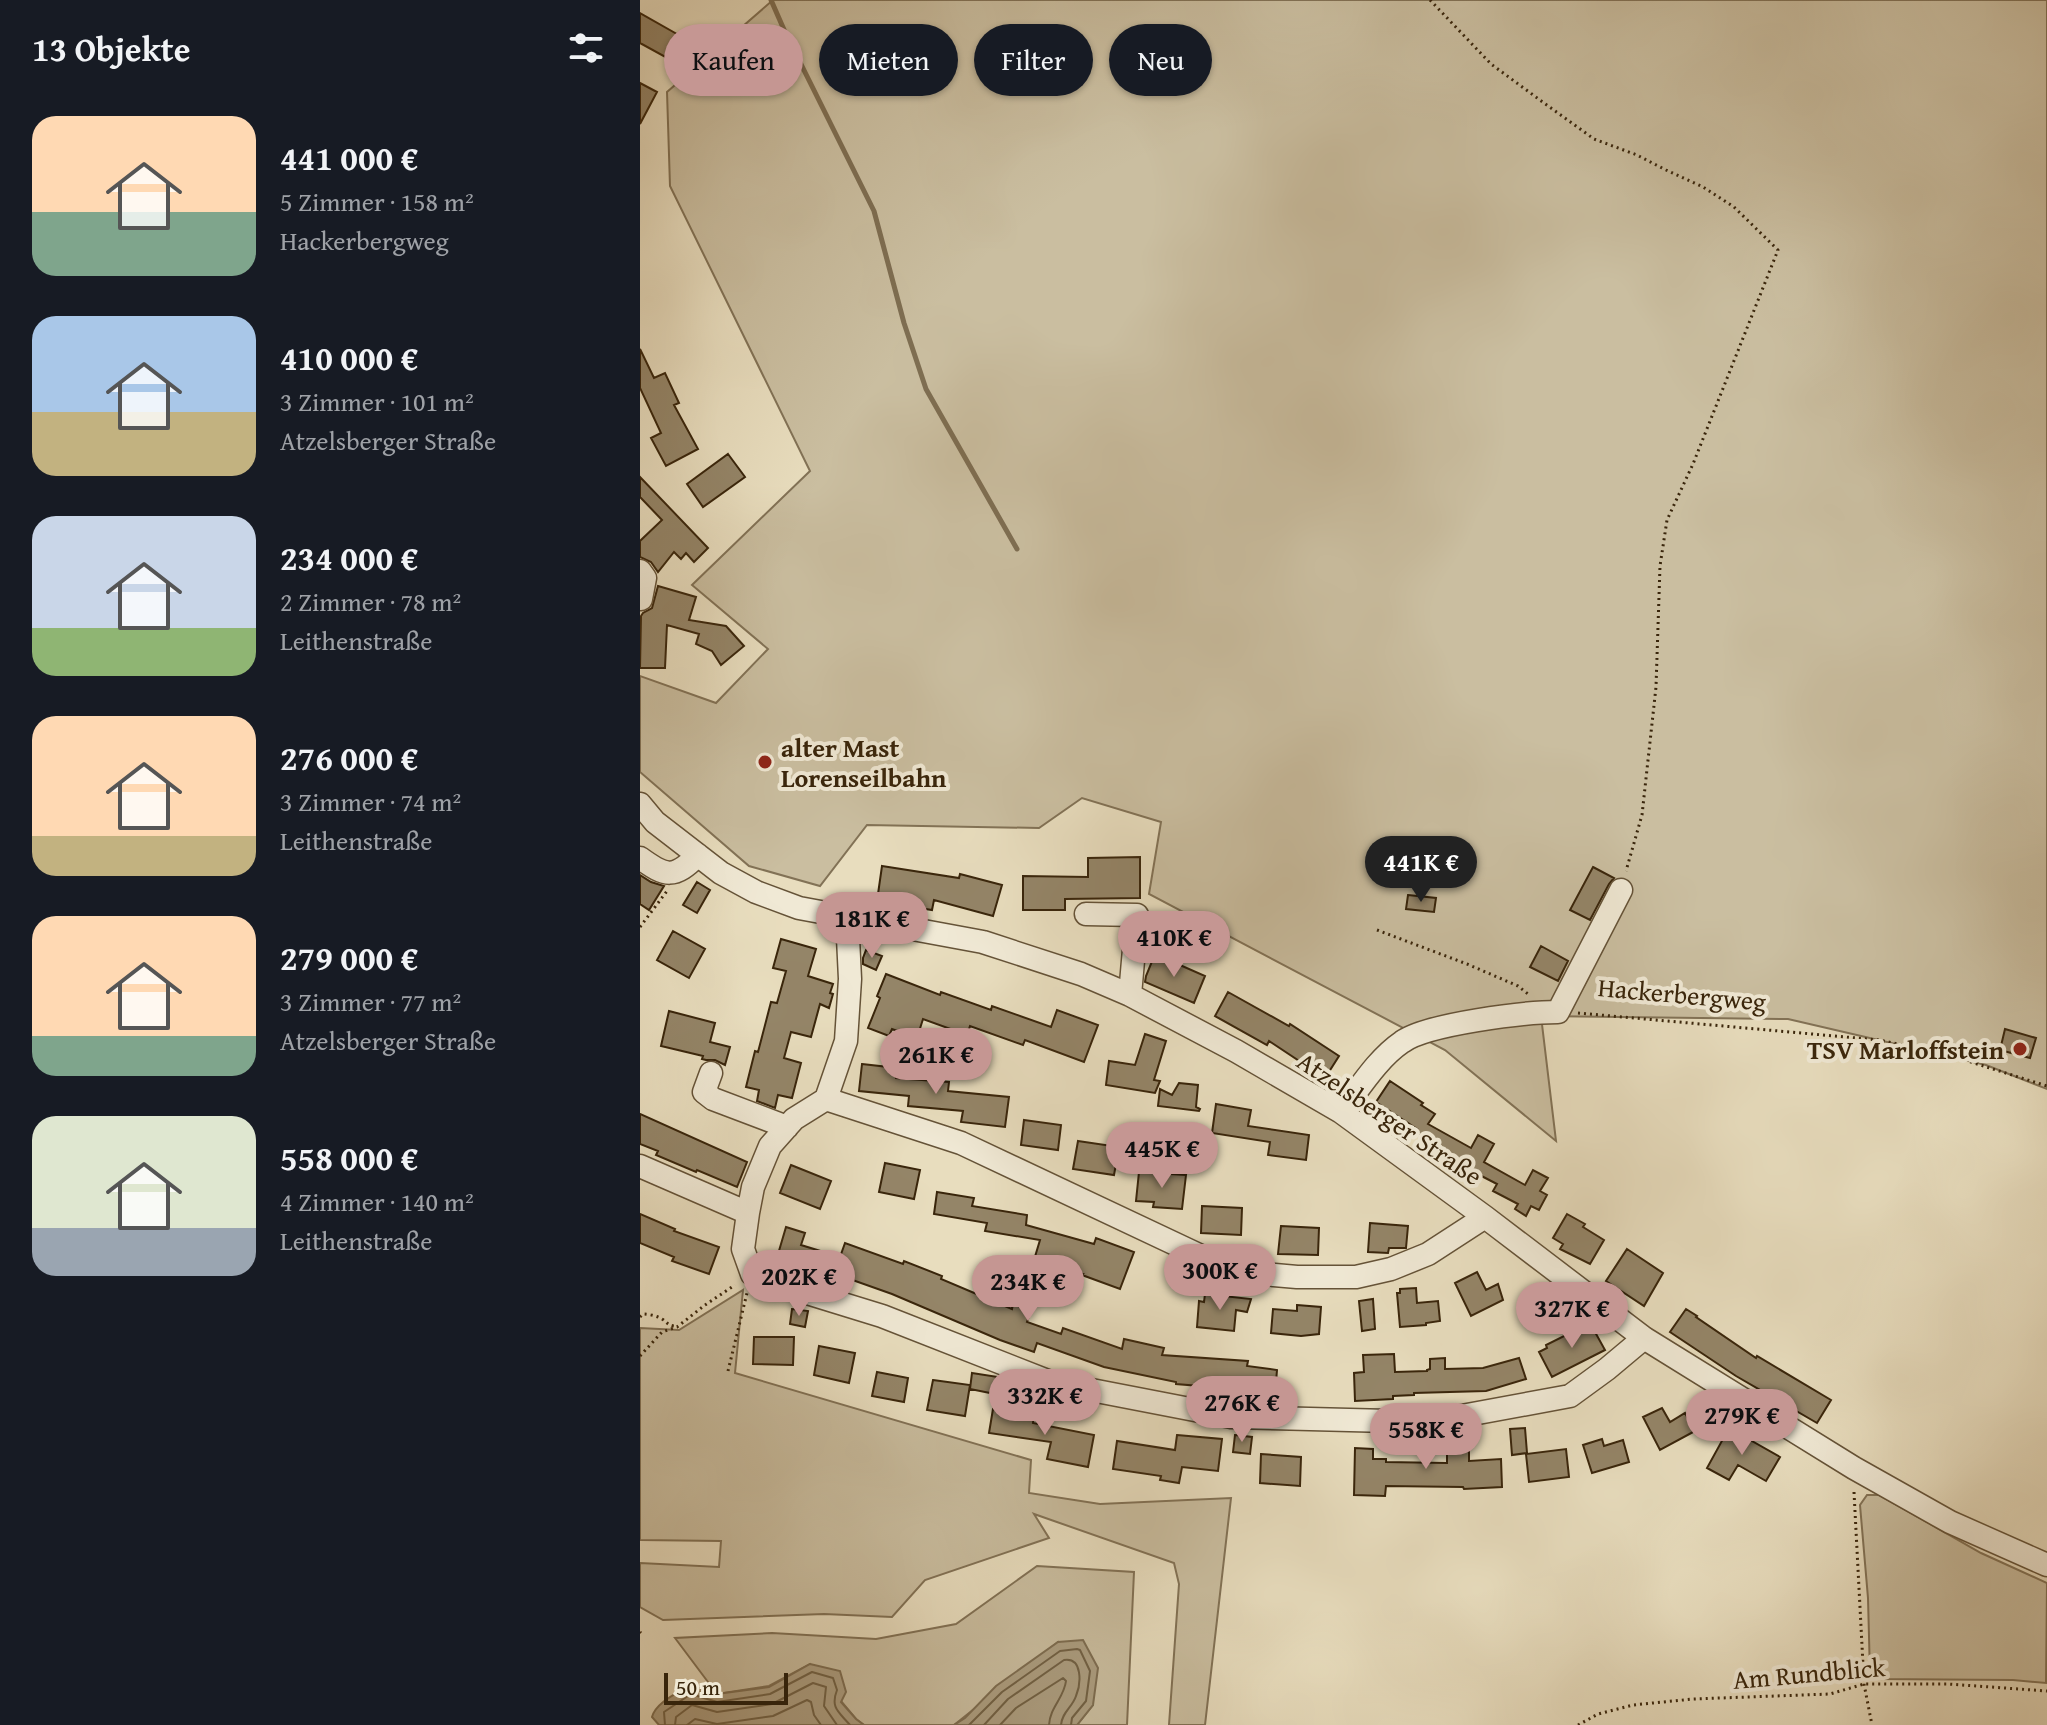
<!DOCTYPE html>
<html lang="de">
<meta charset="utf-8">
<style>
:root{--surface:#171b24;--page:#20242c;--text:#f1f3f6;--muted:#9ea1a6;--accent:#c59692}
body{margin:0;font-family:"Gentium Book Plus",serif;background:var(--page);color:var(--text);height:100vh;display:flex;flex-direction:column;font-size:30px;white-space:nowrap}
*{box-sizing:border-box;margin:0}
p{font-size:26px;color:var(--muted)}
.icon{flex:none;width:44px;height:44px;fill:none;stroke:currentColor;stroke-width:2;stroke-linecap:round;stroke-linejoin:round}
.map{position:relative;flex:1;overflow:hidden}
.panel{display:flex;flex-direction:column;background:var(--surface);width:640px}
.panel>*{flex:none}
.guide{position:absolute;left:24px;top:24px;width:760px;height:72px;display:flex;gap:16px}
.scale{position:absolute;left:24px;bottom:20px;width:124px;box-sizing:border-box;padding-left:8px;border:4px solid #39250b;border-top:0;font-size:22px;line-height:28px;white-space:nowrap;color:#39250b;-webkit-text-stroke:6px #f0e9d5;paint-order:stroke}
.price{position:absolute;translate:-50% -68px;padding:0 18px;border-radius:28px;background:var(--accent);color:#111;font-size:26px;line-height:52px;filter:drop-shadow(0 2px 4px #0008)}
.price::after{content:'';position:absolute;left:50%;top:48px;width:24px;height:18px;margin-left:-12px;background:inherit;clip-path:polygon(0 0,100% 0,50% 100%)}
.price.selected{background:#222;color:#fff}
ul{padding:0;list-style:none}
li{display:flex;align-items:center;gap:24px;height:200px;padding:0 32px}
li span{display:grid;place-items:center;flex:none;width:224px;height:160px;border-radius:24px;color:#555}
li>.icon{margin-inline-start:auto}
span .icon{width:96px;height:96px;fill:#fffc;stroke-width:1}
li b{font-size:34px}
h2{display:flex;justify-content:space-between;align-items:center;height:96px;padding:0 32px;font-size:34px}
.chip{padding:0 28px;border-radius:36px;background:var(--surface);box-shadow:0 2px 6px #0004;font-size:28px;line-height:72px}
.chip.selected{background:var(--accent);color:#111}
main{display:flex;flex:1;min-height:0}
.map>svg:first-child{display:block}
</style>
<main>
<section class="panel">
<h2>13 Objekte<svg class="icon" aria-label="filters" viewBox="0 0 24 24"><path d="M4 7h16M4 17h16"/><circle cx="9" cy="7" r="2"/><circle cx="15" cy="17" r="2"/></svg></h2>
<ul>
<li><span style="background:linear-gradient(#ffd9b3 60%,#7fa58c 0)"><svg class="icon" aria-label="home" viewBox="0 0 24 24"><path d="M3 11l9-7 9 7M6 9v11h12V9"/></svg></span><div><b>441 000 €</b><p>5 Zimmer · 158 m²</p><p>Hackerbergweg</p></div></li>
<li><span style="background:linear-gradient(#a9c7e8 60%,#c2b280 0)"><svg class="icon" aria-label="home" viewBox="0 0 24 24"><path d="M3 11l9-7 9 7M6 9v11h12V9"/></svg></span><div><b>410 000 €</b><p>3 Zimmer · 101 m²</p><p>Atzelsberger Straße</p></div></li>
<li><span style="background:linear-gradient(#c9d6e8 70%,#8fb573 0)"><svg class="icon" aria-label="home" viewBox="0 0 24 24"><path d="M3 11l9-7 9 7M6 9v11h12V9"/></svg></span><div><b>234 000 €</b><p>2 Zimmer · 78 m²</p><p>Leithenstraße</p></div></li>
<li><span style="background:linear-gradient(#ffd9b3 75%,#c2b280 0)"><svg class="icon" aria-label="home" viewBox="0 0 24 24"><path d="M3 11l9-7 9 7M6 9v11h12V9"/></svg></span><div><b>276 000 €</b><p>3 Zimmer · 74 m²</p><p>Leithenstraße</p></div></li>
<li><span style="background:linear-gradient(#ffd9b3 75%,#7fa58c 0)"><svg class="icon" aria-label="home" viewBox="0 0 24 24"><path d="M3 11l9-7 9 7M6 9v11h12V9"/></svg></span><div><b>279 000 €</b><p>3 Zimmer · 77 m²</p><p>Atzelsberger Straße</p></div></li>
<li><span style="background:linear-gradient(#dfe7d0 70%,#9aa5b1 0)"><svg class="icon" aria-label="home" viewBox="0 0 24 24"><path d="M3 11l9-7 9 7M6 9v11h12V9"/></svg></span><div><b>558 000 €</b><p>4 Zimmer · 140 m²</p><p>Leithenstraße</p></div></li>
</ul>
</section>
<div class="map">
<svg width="1407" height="1725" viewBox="0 0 1407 1725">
<rect width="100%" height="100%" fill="#e8ddbe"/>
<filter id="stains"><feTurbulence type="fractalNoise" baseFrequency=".0025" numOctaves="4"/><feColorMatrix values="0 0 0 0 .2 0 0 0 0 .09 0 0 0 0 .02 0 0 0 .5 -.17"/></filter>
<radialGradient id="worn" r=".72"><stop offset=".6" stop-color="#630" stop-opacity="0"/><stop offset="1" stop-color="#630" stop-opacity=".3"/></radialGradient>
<path fill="#cabea0" stroke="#827256" stroke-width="2" d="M133,0H1407V1089L1346,1065L1148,1019L901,1016L916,1141L805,1050L509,894L521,822L442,798L399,828L227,825L180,886L109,866L0,772V676L76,703L128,649L52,585L170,471L30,186L27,92Z
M103,1290L95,1373L391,1460L389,1493L460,1504L591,1498L565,1725H529L539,1584L534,1563L394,1514L409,1538L285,1580L252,1617L184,1614L23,1620L0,1607V1563L79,1567L81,1541L0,1540V1328L39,1330Z
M1227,1495H1239L1341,1553L1407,1583L1406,1683L1373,1680L1234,1679L1230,1675L1228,1598L1220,1505Z
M397,1566L494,1572L487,1725H437L453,1705L418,1642L314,1725H224L216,1719L170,1664L129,1686L77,1694L35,1638L132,1633L236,1639L316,1624Z"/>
<path fill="#ac9e81" stroke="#7e6e52" stroke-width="2" d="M443,1640L458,1668L453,1705L437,1725H314L325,1718L356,1686L418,1642Z
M170,1664L200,1671L206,1692L201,1702L216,1719L224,1725H19L12,1717C16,1702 38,1693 50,1685L77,1694L129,1687Z"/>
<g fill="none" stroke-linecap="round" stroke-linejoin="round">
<path stroke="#726246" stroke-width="2" d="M25,1725L24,1712L51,1694L77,1702L130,1694L172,1672L193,1678L197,1690C190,1708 199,1712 210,1725
M35,1725L36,1717L52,1705L77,1712L132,1704L173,1683L186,1687L184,1706L197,1725
M47,1725L55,1719L77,1724L133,1716L167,1700L171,1702L174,1715L181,1725
M329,1725L362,1692L420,1651L437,1649L440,1650L450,1671L446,1701L432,1718L431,1725
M344,1725L368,1699L424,1660C443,1657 441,1684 436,1696C432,1708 422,1712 421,1725
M360,1725L376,1708L423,1678L426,1681C424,1698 410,1707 409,1725"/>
<path stroke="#7e6e52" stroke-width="5" d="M131,0L145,32L234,211L264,323L286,389L377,549"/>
</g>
<path fill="#948568" stroke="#39250b" stroke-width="2" d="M0,13L51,42L38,64L0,43Z
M0,83L17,92L0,124Z
M0,349L14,378L25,373L39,403L34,405L58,449L26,466L11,438L21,433L0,388Z
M88,454L105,477L63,507L47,484Z
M0,477L68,548L54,562L46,553L41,559L34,552L18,572L11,562L0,557V541L22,520L0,497Z
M18,586L56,597L49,620L86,626L104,646L81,665L72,651L56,644L59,634L27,625L25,668H0L1,616L3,613L12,608Z
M500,857V898L425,899V910H383V876L448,877V858Z
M242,866L319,878L320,874L362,885L353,916L294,900L292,910L237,901Z
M953,867L974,878L969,884L950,920L930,910Z
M0,875L11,882L24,886L9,910L0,904Z
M57,882L70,890L57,913L43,905Z
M768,895L796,898L794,912L766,909Z
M33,931L65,949L49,978L17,960Z
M141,939L176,949L168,976L193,984L190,993L193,994L189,1008L180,1004L171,1037L151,1032L144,1058L161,1063L152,1098L138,1095L135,1108L117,1101L119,1090L106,1087L115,1051L118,1052L131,1002L137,1003L146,971L133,968Z
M901,946L928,961L918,981L890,967Z
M226,950L242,956L236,970L223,964V958Z
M515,954L565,976L554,1003L505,982L506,976Z
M246,974L300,995L301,992L351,1010L352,1006L411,1027L417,1010L458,1025L444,1062L385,1040L383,1045L330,1026L327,1035L283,1019L277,1038L252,1029L249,1036L228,1028L240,998L237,996Z
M588,992L649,1026L650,1024L699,1056L685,1078L629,1041L627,1045L575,1016Z
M29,1011L75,1023L70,1042L90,1047L85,1065L75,1060H66L62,1059L63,1056L21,1046Z
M1365,1029L1396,1038L1390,1058L1360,1050Z
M505,1034L526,1041L514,1080L520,1081L515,1093L466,1085L469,1061L495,1065Z
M222,1064L257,1068L256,1078L309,1082L308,1091L369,1097L365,1127L321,1122L323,1111L268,1106L269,1096L219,1091Z
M750,1081L783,1103L781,1105L795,1114L788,1124L831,1148L838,1135L854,1144L844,1162L885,1185L893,1170L908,1178L900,1191L907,1195L899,1210L891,1206L886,1216L875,1209L878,1204L853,1191L857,1184L793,1151L796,1146L775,1131L777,1129L736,1102Z
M539,1083L558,1085L556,1107L560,1109L559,1111L518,1106L520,1089L532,1095Z
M576,1104L611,1110L608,1126L669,1135L666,1160L628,1155L630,1142L572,1133Z
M0,1114L107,1162L97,1187L57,1170L56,1172L16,1155L18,1151L0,1144Z
M384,1120L421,1125L418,1150L381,1145Z
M438,1141L479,1147L474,1175L433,1169Z
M245,1163L280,1170L274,1199L239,1192Z
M151,1165L191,1181L180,1209L140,1193Z
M499,1172L546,1175L542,1209L513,1207L514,1202L496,1201Z
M297,1192L334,1198L332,1206L387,1215L386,1225L454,1244L456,1238L494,1252L480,1289L442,1275L443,1274L394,1260L400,1240L345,1231L347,1223L294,1214Z
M562,1206L602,1208L601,1235L561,1233Z
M0,1214L35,1229L34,1231L79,1247L69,1274L32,1261L34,1257L0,1243Z
M927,1214L945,1224L943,1227L964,1240L950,1264L920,1249L923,1244L913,1238Z
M730,1223L768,1226L766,1248H749L748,1253L728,1252Z
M641,1226L679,1228L678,1255L638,1254Z
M146,1227L165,1233L161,1245L200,1257L205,1243L263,1264L264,1261L302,1276L301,1279L372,1309L373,1304L391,1311L387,1322L421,1334L423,1328L482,1349L484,1339L524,1348L522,1355L608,1361L607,1366L637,1370L636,1382L647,1383L644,1402L610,1398V1401L595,1400L596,1389L536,1384V1382L464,1367L397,1343L394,1352L360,1340L252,1294L173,1266L171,1272L136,1261Z
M987,1249L1023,1273L1004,1306L966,1281Z
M837,1272L846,1290L858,1284L863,1300L831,1316L815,1283Z
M776,1288L777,1303L798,1301L800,1321L786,1323V1325L760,1327L757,1293H760V1289Z
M565,1294L611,1299L607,1312L596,1310L594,1331L557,1327L559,1301L564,1302Z
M733,1299L735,1329L722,1331L719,1301Z
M657,1305L681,1307L679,1334L661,1336L631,1333L633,1309L657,1311Z
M152,1309L168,1311L165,1327L150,1324Z
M1046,1309L1057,1316L1056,1317L1116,1358L1117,1356L1191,1400L1177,1423L1096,1376L1030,1332Z
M950,1323L965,1350L912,1377L899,1352L907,1348L906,1345Z
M114,1337H154L153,1365L113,1364Z
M179,1346L215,1353L209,1383L174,1375Z
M754,1354L755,1372L787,1371V1370L790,1369V1359L805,1358V1369L843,1368L879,1358L886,1379L846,1391L774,1393V1395L753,1396V1399L715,1401L714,1373L724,1372L723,1355Z
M237,1372L268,1378L264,1402L232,1396Z
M332,1373L358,1377L355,1394L330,1389Z
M293,1380L330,1385L325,1416L287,1410Z
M1022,1408L1030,1422L1045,1413L1055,1431L1020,1450L1003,1417Z
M353,1409L394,1415L393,1423L454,1435L448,1467L407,1459L411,1442L349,1433Z
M885,1428L887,1453L872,1455L870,1429Z
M1089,1428L1140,1457L1126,1481L1098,1465L1089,1480L1067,1468Z
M537,1435L582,1439L578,1471L542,1467L539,1483L520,1480L521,1476L473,1469L477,1441L535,1450Z
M595,1435L612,1437L610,1454L593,1452Z
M829,1435V1461L861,1459L862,1487L824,1489L823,1487L746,1486L745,1496L714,1495L715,1448L733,1449V1459H746V1462L807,1463V1436Z
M962,1439L964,1446L983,1440L989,1462L952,1473L943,1445Z
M926,1449L929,1477L889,1482L886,1454Z
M621,1454L661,1457L660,1486L620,1483Z"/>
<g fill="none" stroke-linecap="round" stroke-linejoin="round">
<defs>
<path id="minor" d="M0,571L5,578L1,599
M0,804L15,822L81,873L116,892L159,908L343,942L441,974L490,995L596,1051L701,1112L845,1217L1004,1338L1214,1468L1310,1522L1407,1565
M0,858C26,877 34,879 58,855
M446,914L497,915L490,995
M207,917L210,979L206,1041L186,1099L154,1119L130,1146L113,1187L108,1213L103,1249L112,1274L125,1280L242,1316L410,1382L591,1417L789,1422L930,1396L967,1369L1004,1338
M71,1073L64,1092L73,1099L147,1127
M186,1099L321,1143L565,1258L611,1273L657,1277H716L751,1269L788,1254L845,1217
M701,1112C719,1089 737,1059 762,1042C787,1024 885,1012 918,1012L981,890
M0,1166L108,1213"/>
</defs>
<use href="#minor" stroke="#655338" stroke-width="25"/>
<path stroke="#39250b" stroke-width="3" stroke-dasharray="2 4" stroke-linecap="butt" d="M790,0L851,64L904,103L954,139L997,155L1026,170L1063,187L1094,207L1138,250L1053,464L1027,520L1020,566L1016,687L1002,815L986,871
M0,927L27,891
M737,930L827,964L878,986L888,994
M938,1013L1239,1040L1302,1053L1407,1086
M0,1317L3,1314C9,1314 17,1316 22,1319C27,1322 27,1325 34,1326
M0,1356L22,1332L37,1327L65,1305L95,1285
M88,1371L107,1293
M1214,1492L1224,1684L1232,1725
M0,1632L1,1633
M938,1725L958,1714L993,1705L1053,1699L1190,1694L1224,1684H1308L1407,1691"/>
<use href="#minor" stroke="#f0e9d5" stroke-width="22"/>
</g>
<g fill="#8f2418" stroke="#f0e9d5" stroke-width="3">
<circle cx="125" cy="762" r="8"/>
<circle cx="1380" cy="1049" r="8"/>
</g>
<g text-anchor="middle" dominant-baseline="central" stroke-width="8" stroke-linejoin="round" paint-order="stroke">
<g font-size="26" font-weight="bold" fill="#39250b" stroke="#f0e9d5" text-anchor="start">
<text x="141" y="747">alter Mast<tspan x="141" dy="30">Lorenseilbahn</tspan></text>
<text x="1364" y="1049" text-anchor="end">TSV Marloffstein</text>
</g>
<g font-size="26" fill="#39250b" stroke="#f0e9d5">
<text transform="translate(1042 994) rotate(5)">Hackerbergweg</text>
<text transform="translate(750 1118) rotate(34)">Atzelsberger Straße</text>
<text transform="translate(1169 1673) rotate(-5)">Am Rundblick</text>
</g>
</g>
<rect width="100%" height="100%" filter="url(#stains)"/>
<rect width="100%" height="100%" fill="url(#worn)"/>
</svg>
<div class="scale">50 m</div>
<b class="price selected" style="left:781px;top:904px">441K €</b>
<b class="price" style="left:232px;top:960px">181K €</b>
<b class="price" style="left:534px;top:979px">410K €</b>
<b class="price" style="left:296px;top:1096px">261K €</b>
<b class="price" style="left:522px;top:1190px">445K €</b>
<b class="price" style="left:580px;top:1312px">300K €</b>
<b class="price" style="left:159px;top:1318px">202K €</b>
<b class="price" style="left:388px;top:1323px">234K €</b>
<b class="price" style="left:932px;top:1350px">327K €</b>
<b class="price" style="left:405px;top:1437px">332K €</b>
<b class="price" style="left:602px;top:1444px">276K €</b>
<b class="price" style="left:1102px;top:1457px">279K €</b>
<b class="price" style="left:786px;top:1471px">558K €</b>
<div class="guide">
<a class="chip selected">Kaufen</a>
<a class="chip">Mieten</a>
<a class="chip">Filter</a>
<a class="chip">Neu</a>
</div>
</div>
</main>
